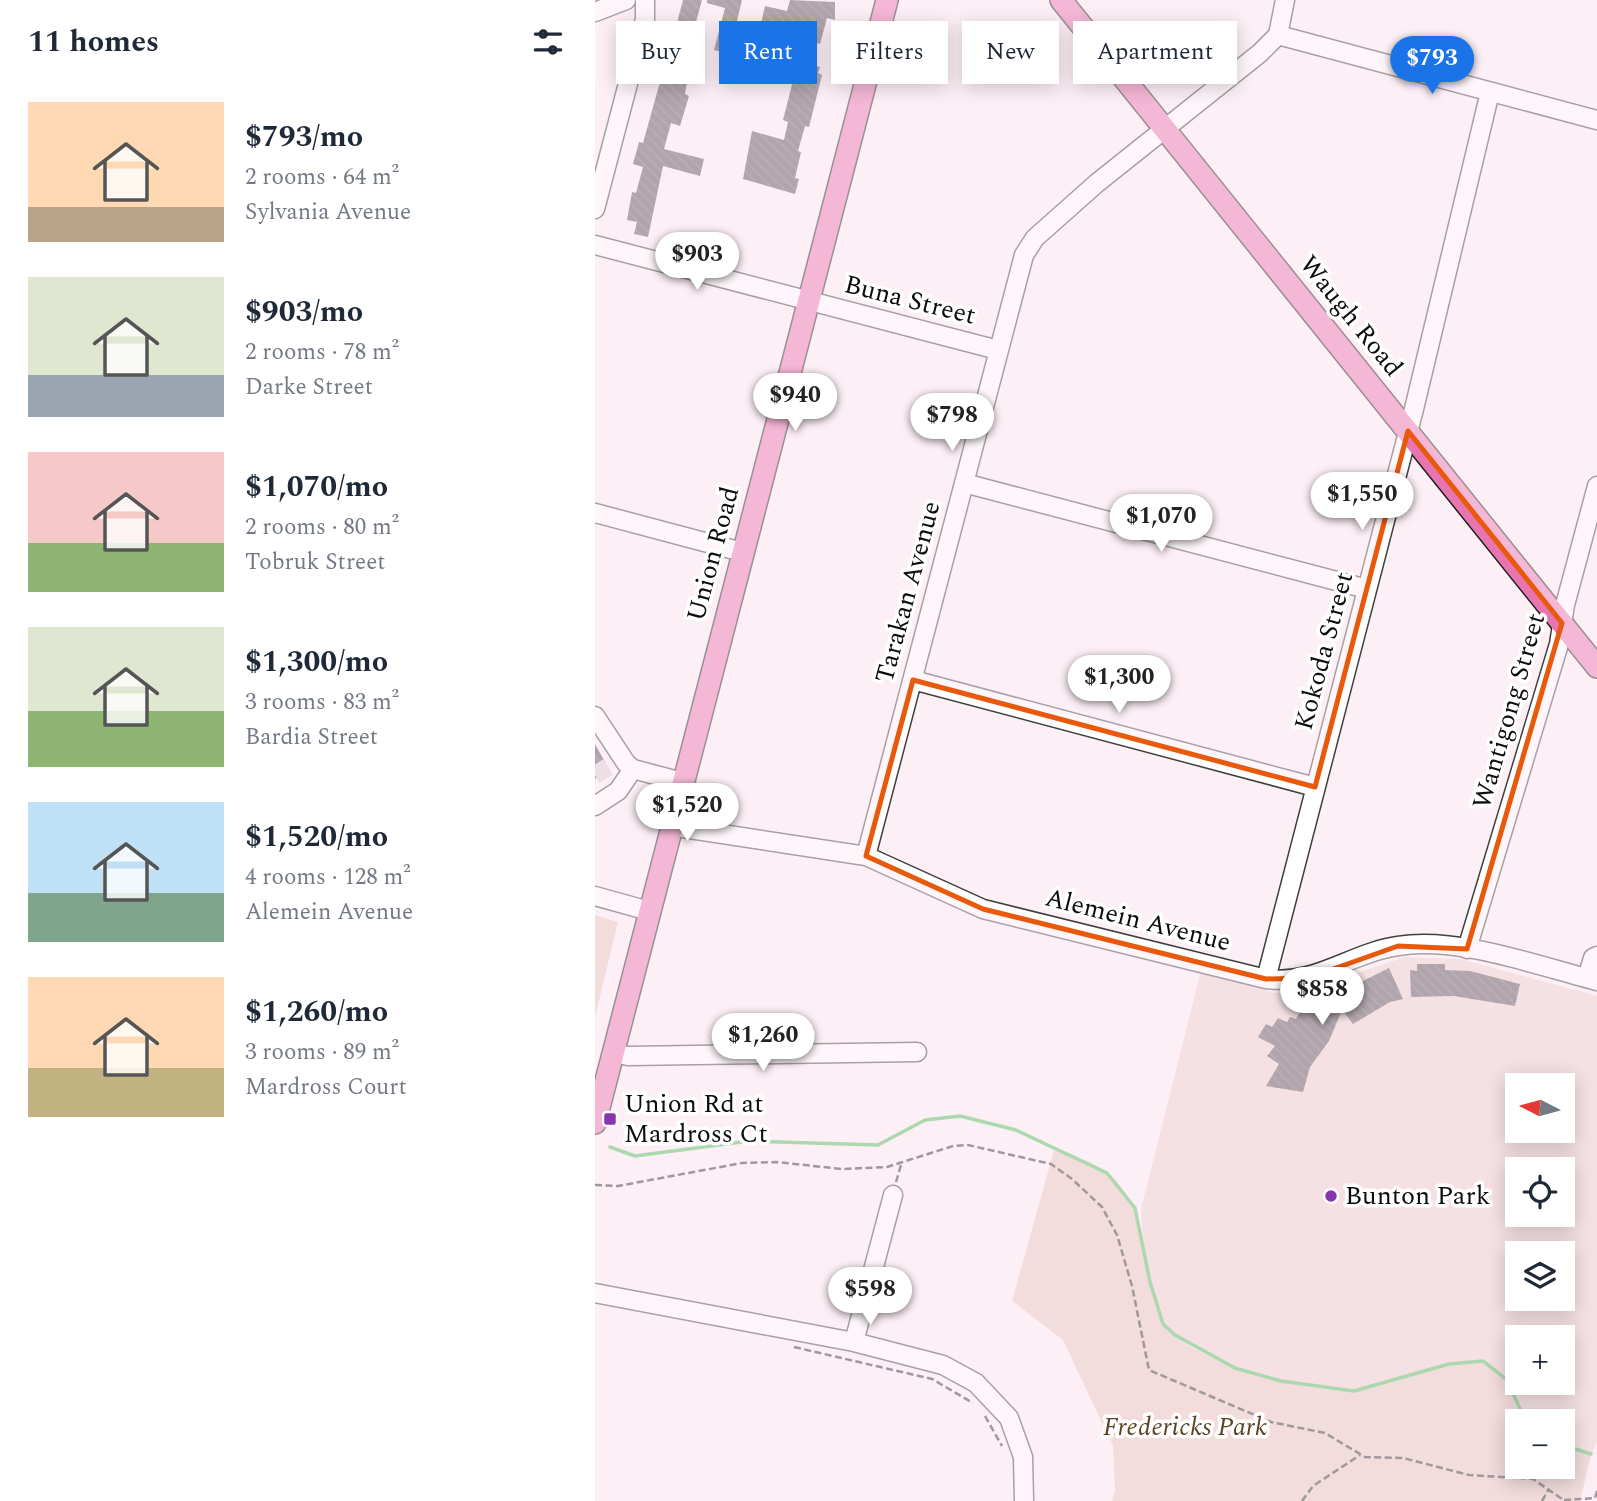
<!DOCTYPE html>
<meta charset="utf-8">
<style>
:root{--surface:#fff;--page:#f2f2f3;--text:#1f2937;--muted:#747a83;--accent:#1a73e8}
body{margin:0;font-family:Spectral,serif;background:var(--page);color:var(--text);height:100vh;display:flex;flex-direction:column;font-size:26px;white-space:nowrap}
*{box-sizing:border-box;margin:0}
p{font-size:23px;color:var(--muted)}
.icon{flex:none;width:38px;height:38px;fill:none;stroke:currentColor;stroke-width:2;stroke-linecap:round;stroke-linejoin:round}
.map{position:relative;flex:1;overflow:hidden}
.sheet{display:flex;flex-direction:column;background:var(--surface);width:595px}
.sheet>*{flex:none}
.hud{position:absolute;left:21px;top:21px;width:665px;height:63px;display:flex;gap:14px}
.needle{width:46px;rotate:276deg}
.fabs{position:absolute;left:910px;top:1073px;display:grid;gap:14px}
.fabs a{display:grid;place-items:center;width:70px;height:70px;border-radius:0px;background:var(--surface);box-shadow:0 4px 18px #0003;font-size:35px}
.price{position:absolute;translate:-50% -60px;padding:0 16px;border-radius:24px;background:#fff;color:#222;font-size:23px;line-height:46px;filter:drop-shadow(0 2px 4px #0008)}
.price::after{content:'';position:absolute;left:50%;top:42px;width:21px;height:16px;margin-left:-10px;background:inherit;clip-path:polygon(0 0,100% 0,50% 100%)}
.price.current{background:var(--accent);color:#fff}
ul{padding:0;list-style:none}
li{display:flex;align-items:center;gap:21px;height:175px;padding:0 28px}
li span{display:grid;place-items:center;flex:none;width:196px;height:140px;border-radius:0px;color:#555}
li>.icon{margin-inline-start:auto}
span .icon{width:84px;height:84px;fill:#fffc;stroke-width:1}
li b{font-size:30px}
h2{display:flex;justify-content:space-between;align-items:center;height:84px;padding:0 28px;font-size:30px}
.chip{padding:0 24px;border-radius:0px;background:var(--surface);box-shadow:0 4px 18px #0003;font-size:24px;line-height:63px}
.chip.current{background:var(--accent);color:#fff}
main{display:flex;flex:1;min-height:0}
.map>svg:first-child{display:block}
</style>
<main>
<section class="sheet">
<h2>11 homes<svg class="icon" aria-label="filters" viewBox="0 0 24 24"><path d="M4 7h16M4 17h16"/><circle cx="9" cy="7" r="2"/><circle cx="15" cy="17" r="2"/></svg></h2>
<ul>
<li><span style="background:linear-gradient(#ffd9b3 75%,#b9a48a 0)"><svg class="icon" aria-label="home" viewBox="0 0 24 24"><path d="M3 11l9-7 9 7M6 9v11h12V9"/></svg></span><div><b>$793/mo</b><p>2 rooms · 64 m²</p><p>Sylvania Avenue</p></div></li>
<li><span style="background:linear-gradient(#dfe7d0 70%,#9aa5b1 0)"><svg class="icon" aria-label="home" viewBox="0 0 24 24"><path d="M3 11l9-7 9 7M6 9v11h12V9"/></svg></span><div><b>$903/mo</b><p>2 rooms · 78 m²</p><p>Darke Street</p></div></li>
<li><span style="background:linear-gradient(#f6c9c9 65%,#8fb573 0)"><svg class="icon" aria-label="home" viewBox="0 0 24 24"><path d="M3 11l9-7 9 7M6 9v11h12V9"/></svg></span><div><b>$1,070/mo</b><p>2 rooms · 80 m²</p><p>Tobruk Street</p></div></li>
<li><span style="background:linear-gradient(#dfe7d0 60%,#8fb573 0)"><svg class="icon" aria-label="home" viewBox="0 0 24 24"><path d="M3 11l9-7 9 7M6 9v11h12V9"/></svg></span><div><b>$1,300/mo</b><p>3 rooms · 83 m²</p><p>Bardia Street</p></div></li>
<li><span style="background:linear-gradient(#bfe0f5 65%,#7fa58c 0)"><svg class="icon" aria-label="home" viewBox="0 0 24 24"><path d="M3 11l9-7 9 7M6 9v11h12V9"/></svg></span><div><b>$1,520/mo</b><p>4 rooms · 128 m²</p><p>Alemein Avenue</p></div></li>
<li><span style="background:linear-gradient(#ffd9b3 65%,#c2b280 0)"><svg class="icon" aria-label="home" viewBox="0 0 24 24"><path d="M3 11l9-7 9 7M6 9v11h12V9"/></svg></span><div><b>$1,260/mo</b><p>3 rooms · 89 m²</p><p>Mardross Court</p></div></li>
</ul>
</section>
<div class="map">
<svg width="1002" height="1501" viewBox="0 0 1002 1501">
<defs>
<pattern id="building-back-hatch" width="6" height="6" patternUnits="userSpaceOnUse" patternTransform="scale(1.75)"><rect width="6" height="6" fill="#544b53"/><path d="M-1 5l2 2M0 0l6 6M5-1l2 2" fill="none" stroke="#686067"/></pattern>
</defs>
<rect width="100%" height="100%" fill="#fdeff6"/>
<path fill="#e4c5bd" d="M0,915L23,922L0,1017Z
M460,1147C476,1155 499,1162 513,1173C556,1209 546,1273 567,1321C584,1359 718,1393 758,1391C771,1390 786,1382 799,1378C829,1370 857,1364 888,1361L911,1379L931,1421H922V1466H968V1445L996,1454L985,1501H517L520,1490L518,1446L468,1340L417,1301Z"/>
<path fill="#ecd0cd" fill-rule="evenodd" d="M810,957L865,959L1002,996V1443L996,1454L968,1445V1421H931L911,1379L888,1361C857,1364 828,1370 799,1378C786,1382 771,1390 758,1391C714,1392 594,1361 569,1324C553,1300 547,1239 546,1209L606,971L680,993L713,989ZM922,1085H968V1130H922ZM922,1169H968V1214H922ZM922,1253H968V1298H922ZM922,1337H968V1382H922Z"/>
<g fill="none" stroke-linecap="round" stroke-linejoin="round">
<path stroke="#49bd58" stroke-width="3.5" d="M15,1147L40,1156L154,1141L283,1145L330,1120L365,1116L421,1130L512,1173L540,1208L555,1282L568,1324L580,1335L640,1368L686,1381L759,1391L854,1364L888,1361L911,1379L931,1421
M968,1445L996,1454"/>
</g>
<path fill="url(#building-back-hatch)" d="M88,0H107L97,37L93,42L78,38Z
M112,0H147L134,54L119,50L130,8L112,3Z
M195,0L240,2V20L232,18L225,44L165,28L170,6L192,11Z
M81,54L96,57L90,94L94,96L85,126L76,123L69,149L109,159L105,176L68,166L53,237L39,234L42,222L32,220L37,192L41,193L48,167L38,164L44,142L48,143L70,64L78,66Z
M203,61L225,67L223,73L227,75L214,127L210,126L203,151L206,152L200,178L204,179L200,194L148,179L157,131L189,140L193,122L188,120Z
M0,744L15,771L0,779Z
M822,964H850V970L875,971L925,984L920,1006L859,996L816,997L815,970L822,971Z
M794,968L808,999L795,1002L758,1024L747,1010L734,1041L715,1067L708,1092L671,1086L684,1064L672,1056L680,1046L663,1037L671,1024L677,1027L683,1018L692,1022L695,1017L701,1019L715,994L726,990L729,997L744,993Z"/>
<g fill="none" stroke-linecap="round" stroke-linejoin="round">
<path stroke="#d9cdd3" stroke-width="18" stroke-dasharray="18 9" stroke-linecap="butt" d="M0,775L13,767"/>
<defs>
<path id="minor" d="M0,12L31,0
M683,35L1002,120
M0,209L50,19V0
M0,245L403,350
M369,483L772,589
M0,513L147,552
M318,680L720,787
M0,716L31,763L38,769L87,782
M0,806L23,791L38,769
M75,826L271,856L388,909L671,979C722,985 755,953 803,946C863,936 943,966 1002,981
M271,856L429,255L440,238L502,183L665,53L683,35L690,0
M0,896L54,911
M872,949L964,644L970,605L1002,486
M992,978L998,958L1002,956
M671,979L819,409L895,92
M18,1053L33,1056L322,1052
M0,1293L259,1342L348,1365L381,1383L414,1418L428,1457L429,1501
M259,1342L298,1195"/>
<path id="major" d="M466,0L1002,667
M0,1123L292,0"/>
</defs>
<use href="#minor" stroke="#404040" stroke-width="21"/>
<use href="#major" stroke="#1e1e1e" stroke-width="24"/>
<path stroke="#2f2f2f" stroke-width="2.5" stroke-dasharray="7 3.5" stroke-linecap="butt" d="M301,1182L306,1165
M0,1185L23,1186L147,1163L181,1162L247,1169L292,1167L358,1146L373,1145L456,1164L477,1179L507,1207L522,1235L537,1286L554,1370L676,1422L730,1433L770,1457L808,1458L874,1475L938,1479L970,1501
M199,1347L337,1379L378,1403
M390,1416L407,1446
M969,1500L1000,1498L1002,1491
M707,1501L718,1486L765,1455
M947,1501L954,1489"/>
<use href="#minor" stroke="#fff" stroke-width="18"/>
<use href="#major" stroke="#e874b0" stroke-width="21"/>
</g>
<path d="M0 0H1002V1501H0ZM813,431L967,623L872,949L803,946L713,978L671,979L388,909L271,856L318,680L720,787Z" fill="#fdeff6" fill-opacity=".55" fill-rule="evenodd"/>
<path fill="none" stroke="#e8590c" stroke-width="5" stroke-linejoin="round" d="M813,431L967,623L872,949L803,946L713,978L671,979L388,909L271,856L318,680L720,787Z"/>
<g fill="#8736ad" stroke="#fff" stroke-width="2.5">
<rect x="8" y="1112" width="14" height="14" rx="3.5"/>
<circle cx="736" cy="1196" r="7"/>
</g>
<g text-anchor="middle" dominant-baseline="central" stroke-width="7" stroke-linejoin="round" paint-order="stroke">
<g font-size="26" fill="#0d0d0d" stroke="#fff">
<text transform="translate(315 300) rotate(14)">Buna Street</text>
<text transform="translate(756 316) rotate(51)">Waugh Road</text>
<text transform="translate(118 554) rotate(-75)">Union Road</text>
<text transform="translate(313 592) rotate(-75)">Tarakan Avenue</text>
<text transform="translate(729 651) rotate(-75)">Kokoda Street</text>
<text transform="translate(914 711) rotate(-74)">Wantigong Street</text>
<text transform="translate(543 920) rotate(14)">Alemein Avenue</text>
</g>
<g font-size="26" fill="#0d0d0d" stroke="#fff" text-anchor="start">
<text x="29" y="1104">Union Rd at<tspan x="29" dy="30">Mardross Ct</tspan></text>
<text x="750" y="1196">Bunton Park</text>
</g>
<g font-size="26" font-style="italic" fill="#5d4225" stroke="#fff">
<text x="590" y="1427">Fredericks Park</text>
</g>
</g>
</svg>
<div class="fabs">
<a><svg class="needle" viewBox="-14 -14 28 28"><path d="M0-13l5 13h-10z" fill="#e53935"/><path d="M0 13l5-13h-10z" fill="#747a83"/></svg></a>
<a><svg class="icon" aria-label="locate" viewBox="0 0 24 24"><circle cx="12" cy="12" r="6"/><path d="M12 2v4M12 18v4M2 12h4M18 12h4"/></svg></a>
<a><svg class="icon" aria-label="layers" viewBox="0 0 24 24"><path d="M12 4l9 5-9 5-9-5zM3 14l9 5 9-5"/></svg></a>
<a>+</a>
<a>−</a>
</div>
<b class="price current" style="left:837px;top:96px">$793</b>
<b class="price" style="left:102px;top:292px">$903</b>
<b class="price" style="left:200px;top:433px">$940</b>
<b class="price" style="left:357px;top:453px">$798</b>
<b class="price" style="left:767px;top:532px">$1,550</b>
<b class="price" style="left:566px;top:554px">$1,070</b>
<b class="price" style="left:524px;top:715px">$1,300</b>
<b class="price" style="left:92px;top:843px">$1,520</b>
<b class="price" style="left:727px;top:1027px">$858</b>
<b class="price" style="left:168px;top:1073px">$1,260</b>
<b class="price" style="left:275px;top:1327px">$598</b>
<div class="hud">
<a class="chip">Buy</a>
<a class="chip current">Rent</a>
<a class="chip">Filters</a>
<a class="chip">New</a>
<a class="chip">Apartment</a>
</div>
</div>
</main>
